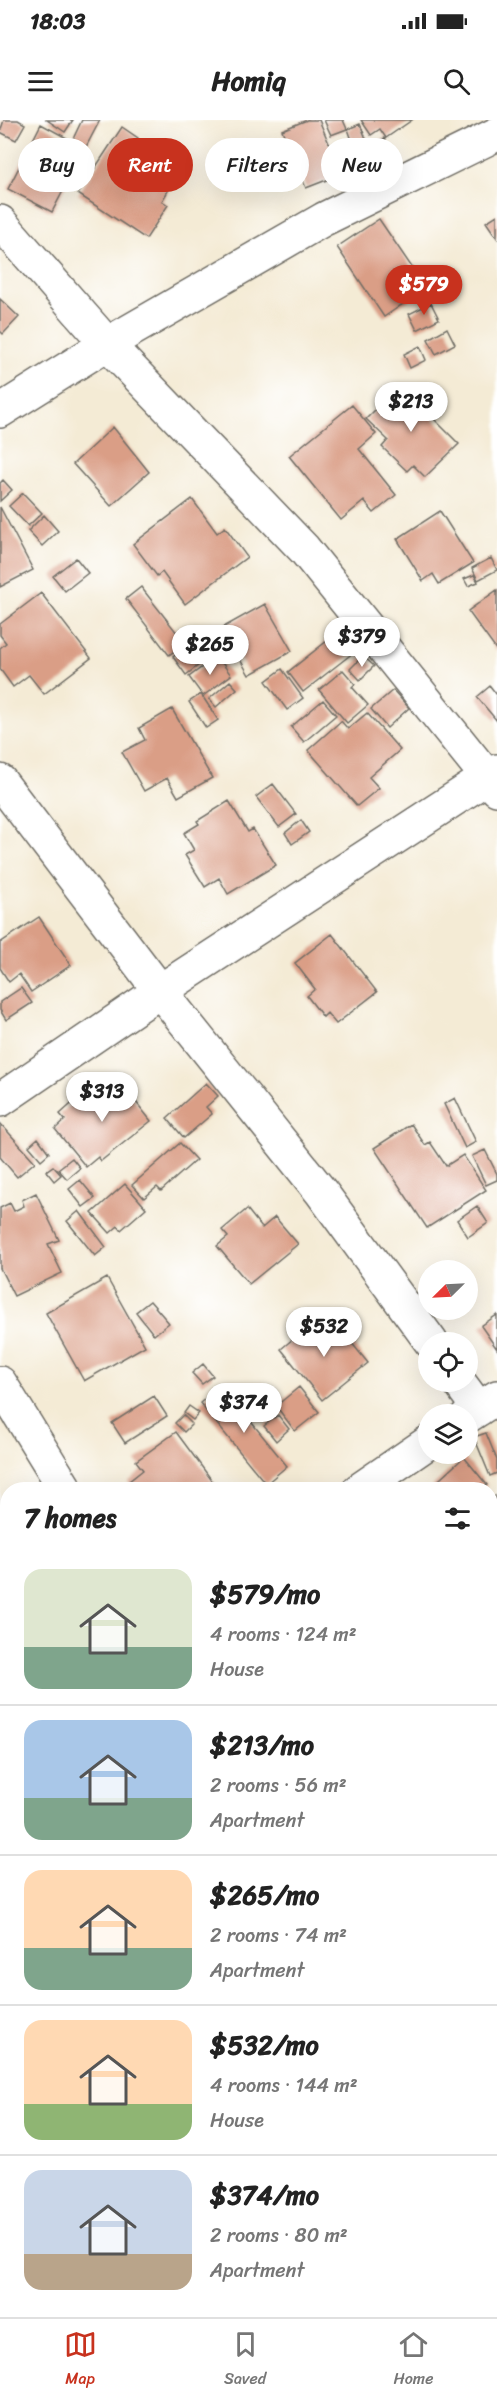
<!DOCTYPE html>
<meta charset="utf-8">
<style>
:root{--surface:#fff;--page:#f6f6f6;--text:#222;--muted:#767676;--line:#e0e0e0;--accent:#c8321e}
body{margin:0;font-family:Sriracha,sans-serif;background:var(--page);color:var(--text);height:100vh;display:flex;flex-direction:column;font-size:22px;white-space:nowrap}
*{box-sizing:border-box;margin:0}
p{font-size:20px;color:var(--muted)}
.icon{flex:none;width:33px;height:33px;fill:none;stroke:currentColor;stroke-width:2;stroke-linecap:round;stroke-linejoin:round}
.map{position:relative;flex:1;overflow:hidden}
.side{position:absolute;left:0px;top:1362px;width:498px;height:836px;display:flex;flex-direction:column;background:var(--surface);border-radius:24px 24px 0 0;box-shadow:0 6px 24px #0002}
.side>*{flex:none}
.hud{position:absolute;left:18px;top:18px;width:462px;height:54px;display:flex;gap:12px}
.needle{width:39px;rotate:246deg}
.tools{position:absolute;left:418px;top:1140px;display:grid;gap:12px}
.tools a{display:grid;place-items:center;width:60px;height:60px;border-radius:50%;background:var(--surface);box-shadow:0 6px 24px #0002;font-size:30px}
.price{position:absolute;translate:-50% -51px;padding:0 14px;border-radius:21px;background:#fff;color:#222;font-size:20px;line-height:39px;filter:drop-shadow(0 2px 3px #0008)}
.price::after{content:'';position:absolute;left:50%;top:36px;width:18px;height:14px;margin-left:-9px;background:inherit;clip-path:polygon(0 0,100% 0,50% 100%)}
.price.active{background:var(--accent);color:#fff}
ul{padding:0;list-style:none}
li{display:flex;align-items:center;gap:18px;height:150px;padding:0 24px}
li+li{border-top:2px solid var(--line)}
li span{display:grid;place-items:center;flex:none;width:168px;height:120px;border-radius:18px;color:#555}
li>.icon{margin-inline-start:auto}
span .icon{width:72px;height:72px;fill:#fffc;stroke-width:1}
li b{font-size:26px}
h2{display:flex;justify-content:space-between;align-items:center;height:72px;padding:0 24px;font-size:26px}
.tag{padding:0 21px;border-radius:27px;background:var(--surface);box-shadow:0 6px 24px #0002;font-size:21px;line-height:54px}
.tag.active{background:var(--accent);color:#fff}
.status{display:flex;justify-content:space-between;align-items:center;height:42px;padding:0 30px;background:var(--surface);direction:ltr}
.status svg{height:16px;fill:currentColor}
header{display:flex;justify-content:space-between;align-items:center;height:78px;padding:0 24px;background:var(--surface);font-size:27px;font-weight:700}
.dock{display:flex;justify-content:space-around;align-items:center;height:84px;border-top:2px solid var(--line);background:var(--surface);font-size:16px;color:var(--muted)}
.dock a{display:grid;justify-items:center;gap:3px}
.dock .active{color:var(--accent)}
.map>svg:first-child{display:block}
</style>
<div class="status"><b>18:03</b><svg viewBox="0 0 49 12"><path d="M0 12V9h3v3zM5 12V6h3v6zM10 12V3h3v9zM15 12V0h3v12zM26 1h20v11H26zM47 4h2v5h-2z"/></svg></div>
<header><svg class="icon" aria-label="menu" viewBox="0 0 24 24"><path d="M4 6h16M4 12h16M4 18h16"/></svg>Homiq<svg class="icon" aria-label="search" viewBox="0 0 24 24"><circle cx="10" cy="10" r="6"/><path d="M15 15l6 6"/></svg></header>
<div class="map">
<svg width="497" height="2197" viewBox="0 0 497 2197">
<rect width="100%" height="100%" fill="#fff"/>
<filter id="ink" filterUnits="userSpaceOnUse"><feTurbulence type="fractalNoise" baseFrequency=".0167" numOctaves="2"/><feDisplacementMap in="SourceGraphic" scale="12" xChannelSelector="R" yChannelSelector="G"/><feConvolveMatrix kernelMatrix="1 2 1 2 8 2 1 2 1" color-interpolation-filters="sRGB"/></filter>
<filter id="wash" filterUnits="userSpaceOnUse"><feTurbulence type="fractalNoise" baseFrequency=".008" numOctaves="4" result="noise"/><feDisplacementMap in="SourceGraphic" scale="24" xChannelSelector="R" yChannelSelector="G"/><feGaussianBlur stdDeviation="1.35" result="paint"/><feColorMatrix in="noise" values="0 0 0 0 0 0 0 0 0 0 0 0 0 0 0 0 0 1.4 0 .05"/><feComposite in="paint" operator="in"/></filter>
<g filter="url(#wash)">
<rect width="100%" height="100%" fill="#f4ebd5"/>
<path fill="#76aa66" stroke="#506a48" stroke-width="1.5" d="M497,2088V2197H263L280,2190H490L491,2092Z"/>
<g id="blocks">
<path fill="#da9e86" d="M4,0H18L25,4L16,20L0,12Z
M47,0H73L65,12Z
M82,0H100L52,92L8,69L41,4L72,21Z
M307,0H319L342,54L306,68L282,10Z
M324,0H343L347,9L331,15Z
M361,0H412L386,18L380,9L371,15Z
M360,4L367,21L354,26L348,9Z
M122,7L138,18L130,31L147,42L154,32L167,41L161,49L175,59L162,81L168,85L146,119L78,74Z
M385,18L389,28L360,41L355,31Z
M497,95V118L486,102Z
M379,99L426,168L384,197L337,127Z
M0,179L19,197L3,214L0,211Z
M431,183L439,199L417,210L409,194Z
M447,208L455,224L436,234L428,219Z
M420,226L426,240L410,248L404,234Z
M400,265L459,324L425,357L413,345L407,351L382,327L388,320L366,299Z
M352,285L376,314L359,329L396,375L374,393L364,381L341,400L289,336Z
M113,307L149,352L111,386L73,344Z
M3,360L12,370L0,381V363Z
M23,373L42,393L28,406L9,386Z
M192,379L217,413L225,407L247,437L185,484L162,452L157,456L133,424Z
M0,387L33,450L0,467Z
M440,391L473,443L439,464L433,454L423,461L397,419Z
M44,395L58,411L42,426L28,411Z
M76,438L88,453L65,471L53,456Z
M491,438L497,450L478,460L472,448Z
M474,455L478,462L468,466L464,459Z
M141,467L185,523L169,535L126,479Z
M497,470V531L468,491Z
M41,473L91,538L44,574L29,555L13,567L0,549V528L6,523L0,515V504Z
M265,484L292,531L249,555L222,508Z
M200,509L209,520L196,531L186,520Z
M342,509L358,529L303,572L288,552Z
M187,526L200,544L186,555L173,537Z
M217,536L231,555L203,576L189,557Z
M363,536L374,546L360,560L350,549Z
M282,549L303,578L287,590L266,561Z
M343,550L355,564L352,567L368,585L347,603L319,570Z
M230,561L237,569L216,587L209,579Z
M490,566L497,575V601L477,577Z
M393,570L409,588L387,608L371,589Z
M201,574L218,600L206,608L189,582Z
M323,580L336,595L304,622L291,607Z
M172,589L212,658L178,677L167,658L144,671L122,632L145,620L139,608Z
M367,593L400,630L369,657L379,668L357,686L308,630L341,601L348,609Z
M273,664L296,694L279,707L256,677Z
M229,681L248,712L253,709L276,745L228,774L219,758L205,767L185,735L194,730L184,713L199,704L197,701Z
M301,700L309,712L292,724L285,713Z
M39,797L71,845L31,872L19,854L9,862L0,848V823Z
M332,814L377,872L336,904L327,893L323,897L307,876L315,869L295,843Z
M21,868L32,883L6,900L0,890V882Z
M117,958L151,1001L101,1041L98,1037L86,1047L55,1009L65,1000L60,994L79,977L84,984Z
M206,963L218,976L206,987L212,994L184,1018L167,998Z
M455,978L476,1022L465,1028L444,984Z
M0,1003L35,1042L17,1057L0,1037Z
M411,1004L425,1025L430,1022L446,1046L463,1035L486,1070L427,1108L374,1028Z
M38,1018L49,1033L41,1040L29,1026Z
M180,1023L196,1040L161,1071L157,1067L144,1078L132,1065Z
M485,1030L497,1054V1060L486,1065L472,1036Z
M72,1038L80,1048L67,1059L58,1049Z
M53,1046L61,1055L54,1061L46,1051Z
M80,1060L95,1078L83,1087L69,1069Z
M125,1064L146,1088L121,1110L118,1106L110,1113L92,1093Z
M36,1073L59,1120L48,1124L62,1153L14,1176L0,1148V1088L10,1083L14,1091L24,1086L22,1080Z
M477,1086L488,1103L468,1117L457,1100Z
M247,1089L262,1108L275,1097L298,1124L249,1164L217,1126L228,1117L222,1110Z
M79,1091L106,1127L95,1136L67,1101Z
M107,1158L145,1226L84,1261L46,1193Z
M150,1181L169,1203L154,1215L136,1192Z
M497,1195V1229L481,1206Z
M319,1197L335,1216L342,1211L368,1243L322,1280L281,1229Z
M203,1244L213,1256L202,1264L192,1253Z
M221,1265L287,1346L266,1364L200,1283Z
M299,1267L319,1292L295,1311L276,1286Z
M154,1276L167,1296L125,1323L112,1303Z
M265,1278L276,1291L264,1301L253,1288Z
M189,1286L199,1293L193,1300L184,1293Z
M183,1295L192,1304L184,1312L175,1303Z
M278,1295L289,1309L276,1321L264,1306Z
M176,1312L219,1370H134L128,1362L143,1350L136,1341Z
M486,1313L497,1340V1353L490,1356L474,1317Z
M464,1337L487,1365L481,1370H428Z
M495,1376L497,1458L490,1462V1380Z
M0,1398L5,1407L8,1405V1492L0,1496Z
M490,1509L497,1519V1581L490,1585Z
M8,1643V1676L0,1663V1648Z
M8,1697V1736L0,1723V1702Z
M8,1753V1794L0,1798V1758Z
M8,1797V1836L0,1823V1801Z"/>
</g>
</g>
<g filter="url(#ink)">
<use href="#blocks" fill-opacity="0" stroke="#716e66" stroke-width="1.5"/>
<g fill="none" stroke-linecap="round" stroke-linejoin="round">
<defs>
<path id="minor" d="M0,102L107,224L304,429L497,669
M0,291L107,224L324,99L497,14
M0,661L160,871L322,1073L431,1222
M0,980L160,871L497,651
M459,1262L479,1289
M0,1263L66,1370
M468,1296L497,1277
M359,1370L429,1322
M0,1622L8,1617
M490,1730L497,1723"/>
<path id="highway" d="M0,2027L8,2036
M139,2190L146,2197"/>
</defs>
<use href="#minor" stroke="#716e66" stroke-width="36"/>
<use href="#highway" stroke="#716e66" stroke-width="36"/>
<use href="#minor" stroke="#fff" stroke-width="33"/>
<use href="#highway" stroke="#fff" stroke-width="33"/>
</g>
</g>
</svg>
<div class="tools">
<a><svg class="needle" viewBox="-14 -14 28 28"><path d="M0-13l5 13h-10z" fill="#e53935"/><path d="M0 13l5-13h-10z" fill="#767676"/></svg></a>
<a><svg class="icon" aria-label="locate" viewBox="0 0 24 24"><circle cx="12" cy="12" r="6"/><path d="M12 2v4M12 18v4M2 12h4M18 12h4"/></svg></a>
<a><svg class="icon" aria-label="layers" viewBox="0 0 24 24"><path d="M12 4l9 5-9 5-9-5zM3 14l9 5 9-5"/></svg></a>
</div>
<b class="price active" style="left:424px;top:196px">$579</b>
<b class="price" style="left:411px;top:313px">$213</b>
<b class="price" style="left:362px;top:548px">$379</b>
<b class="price" style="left:210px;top:556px">$265</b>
<b class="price" style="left:102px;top:1003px">$313</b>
<b class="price" style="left:324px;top:1238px">$532</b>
<b class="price" style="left:244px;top:1314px">$374</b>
<div class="hud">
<a class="tag">Buy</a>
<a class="tag active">Rent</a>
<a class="tag">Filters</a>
<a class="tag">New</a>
</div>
<section class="side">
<h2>7 homes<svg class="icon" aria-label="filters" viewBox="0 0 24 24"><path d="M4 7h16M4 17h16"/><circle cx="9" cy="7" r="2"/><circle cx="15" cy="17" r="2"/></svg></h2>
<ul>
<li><span style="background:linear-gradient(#dfe7d0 65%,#7fa58c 0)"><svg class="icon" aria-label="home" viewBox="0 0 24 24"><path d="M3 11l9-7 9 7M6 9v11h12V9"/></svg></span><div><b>$579/mo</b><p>4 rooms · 124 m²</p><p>House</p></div></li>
<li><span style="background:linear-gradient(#a9c7e8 65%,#7fa58c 0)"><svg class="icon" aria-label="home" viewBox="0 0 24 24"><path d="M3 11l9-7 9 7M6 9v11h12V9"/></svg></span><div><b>$213/mo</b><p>2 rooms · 56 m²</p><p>Apartment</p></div></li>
<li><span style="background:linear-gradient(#ffd9b3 65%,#7fa58c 0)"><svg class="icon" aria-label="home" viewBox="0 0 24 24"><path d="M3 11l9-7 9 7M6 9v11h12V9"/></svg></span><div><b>$265/mo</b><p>2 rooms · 74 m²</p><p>Apartment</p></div></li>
<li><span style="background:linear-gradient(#ffd9b3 70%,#8fb573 0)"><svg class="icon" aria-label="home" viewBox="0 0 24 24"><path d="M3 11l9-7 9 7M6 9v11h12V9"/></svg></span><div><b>$532/mo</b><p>4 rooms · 144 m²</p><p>House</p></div></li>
<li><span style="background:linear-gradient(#c9d6e8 70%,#b9a48a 0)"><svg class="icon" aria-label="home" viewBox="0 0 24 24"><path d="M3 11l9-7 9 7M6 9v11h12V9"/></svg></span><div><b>$374/mo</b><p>2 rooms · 80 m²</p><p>Apartment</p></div></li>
</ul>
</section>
</div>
<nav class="dock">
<a class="active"><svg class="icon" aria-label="map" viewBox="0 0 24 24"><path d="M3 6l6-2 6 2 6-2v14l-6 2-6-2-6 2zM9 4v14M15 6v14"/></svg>Map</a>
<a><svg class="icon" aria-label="saved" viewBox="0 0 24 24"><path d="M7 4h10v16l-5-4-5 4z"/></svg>Saved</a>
<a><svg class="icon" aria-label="home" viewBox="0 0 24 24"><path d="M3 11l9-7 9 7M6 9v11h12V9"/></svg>Home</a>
</nav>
